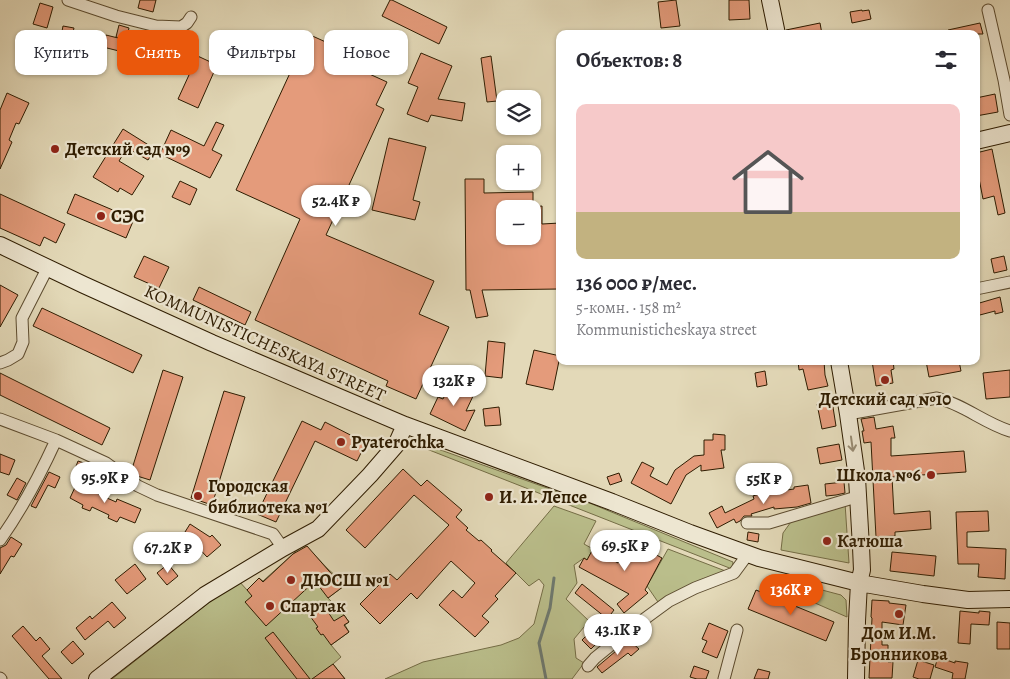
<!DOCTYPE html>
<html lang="ru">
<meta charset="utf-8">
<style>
:root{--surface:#fff;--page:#f2f2f3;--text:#2b2b33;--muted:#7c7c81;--line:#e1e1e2;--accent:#ea580c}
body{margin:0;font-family:Alegreya,serif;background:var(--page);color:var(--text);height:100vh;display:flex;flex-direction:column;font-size:19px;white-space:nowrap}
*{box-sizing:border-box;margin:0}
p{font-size:16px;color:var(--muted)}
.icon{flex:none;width:28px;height:28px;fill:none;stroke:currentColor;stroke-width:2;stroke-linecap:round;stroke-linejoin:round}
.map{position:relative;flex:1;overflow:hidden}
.drawer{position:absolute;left:556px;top:30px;width:424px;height:335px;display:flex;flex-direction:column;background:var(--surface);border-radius:10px;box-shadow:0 1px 4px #0004}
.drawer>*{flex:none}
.banner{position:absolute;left:15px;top:30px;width:466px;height:45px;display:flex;gap:10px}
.buttons{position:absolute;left:496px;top:90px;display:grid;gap:10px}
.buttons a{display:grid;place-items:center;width:45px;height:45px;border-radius:10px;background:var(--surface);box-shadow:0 1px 4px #0004;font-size:25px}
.price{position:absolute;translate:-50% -42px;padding:0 11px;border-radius:18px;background:#fff;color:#222;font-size:16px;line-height:32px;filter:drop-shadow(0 1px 2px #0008)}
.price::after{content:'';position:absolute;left:50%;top:30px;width:15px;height:11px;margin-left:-8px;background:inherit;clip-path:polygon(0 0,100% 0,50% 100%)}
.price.selected{background:var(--accent);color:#fff}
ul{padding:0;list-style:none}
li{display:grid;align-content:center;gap:10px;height:265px;padding:0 20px}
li+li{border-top:1px solid var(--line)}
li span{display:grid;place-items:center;height:155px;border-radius:10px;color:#555}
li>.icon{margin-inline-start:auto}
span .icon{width:90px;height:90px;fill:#fffc;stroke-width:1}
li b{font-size:21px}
h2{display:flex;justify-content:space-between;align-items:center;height:60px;padding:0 20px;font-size:21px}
.pill{padding:0 18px;border-radius:10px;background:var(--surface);box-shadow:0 1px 4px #0004;font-size:18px;line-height:45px}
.pill.selected{background:var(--accent);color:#fff}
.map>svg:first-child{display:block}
</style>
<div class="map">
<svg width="1010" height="679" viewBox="0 0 1010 679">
<rect width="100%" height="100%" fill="#e3d9b8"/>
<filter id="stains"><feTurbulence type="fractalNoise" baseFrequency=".004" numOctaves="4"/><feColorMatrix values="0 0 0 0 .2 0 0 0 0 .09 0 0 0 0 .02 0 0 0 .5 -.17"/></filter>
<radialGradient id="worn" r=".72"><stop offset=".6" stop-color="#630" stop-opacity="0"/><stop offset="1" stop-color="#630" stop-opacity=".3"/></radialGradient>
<path fill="#babe8b" stroke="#746d46" d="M421,443L592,504L733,562L732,569L419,446Z
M845,503L849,563L781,550L783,533L793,519Z
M554,506L596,521L584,544L593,549L587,560L584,558L574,565L577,583L566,599L589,621L574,639L576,658L584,663L572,679H385L423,662L501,645L519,638L534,624L544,585L539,579L529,586L506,563Z
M304,544L328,569L338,578L344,586L328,598L344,615L349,622L345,625L349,632L331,645L341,657L333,664L345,679H112L238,580L247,590L259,578L263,581Z
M668,549L728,572L658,602L647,586Z
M769,576L841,595L846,600L847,617L767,582Z"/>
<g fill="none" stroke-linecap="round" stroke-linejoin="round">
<path stroke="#6e796f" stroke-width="3" d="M546,679L539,643L550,608L554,578"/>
</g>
<path fill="#e49b7b" stroke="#2e1c01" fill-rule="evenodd" d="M140,0H156L153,12L138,8Z
M390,0H392L447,27L439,44L382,16Z
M676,0L680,26L661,28L658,2Z
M729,0H749L750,19L729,20Z
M40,3L53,7L47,28L33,24Z
M862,10V11L869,10L871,19L852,23L850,12Z
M820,23L822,34H787L786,30Z
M980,23L983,34H948V30Z
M119,25L129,28L126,40L116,37Z
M63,26L74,28L73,32L83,34L79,53L62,49L63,43L60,42Z
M144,32L153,35L149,47L140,44Z
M308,34L359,57L354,67L387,82L376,105L384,109L326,235L434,281L419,314L449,327L416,399L386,386L388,381L255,320L300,219L236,190Z
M106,35L122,39L119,51L103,47Z
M178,42L191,46L189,52L217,65L198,108L178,99L194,64L173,57Z
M421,53L452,66L438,99L465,103L462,121L431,115L428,122L407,114L418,87L408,83Z
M491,56L497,101L487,102L481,58Z
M7,93L29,103L19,124L16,123L9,140L12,142L0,169V110Z
M995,94L998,112L976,116V98Z
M216,122L224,125L212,150L222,155L210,178L160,154L171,130L204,146Z
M123,129L155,149L148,160L127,148L119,161L144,176L132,195L120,188L118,192L93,177Z
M389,138L426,147L413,200L420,202L415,220L372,210Z
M992,149L1005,213L998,215L994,196L983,199L976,163V153Z
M465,179H484V193L533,192V207L542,206V224L560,223V289L482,290L488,316L476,318L470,290H466ZM505,209H532V236H505Z
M180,181L197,189L190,205L172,197Z
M0,194L65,224L56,243L44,237L40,246L0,228Z
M75,194L134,219L126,238L67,213Z
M144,256L169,267L159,288L134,277Z
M1004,256L1007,270L994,273L991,259Z
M0,285L18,295L0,327Z
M199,287L251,312L245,325L193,300Z
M1000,297L1003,312L995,314V311L976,316V304Z
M42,308L142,355L133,373L33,326Z
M488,341L505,343L502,378L485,376Z
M534,350L560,356L553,390L526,384Z
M798,361H824L825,375L828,386L808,390L803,369L799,370Z
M872,361H893L894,369L891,370L893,383L876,386Z
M926,361H959L961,371L929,377Z
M163,370L183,377L150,480L137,476L131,472Z
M1010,370V397L986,399L983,373Z
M765,371L767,385L757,387L755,373Z
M0,373L110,428L102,445L0,395Z
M451,383L474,394L466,411L475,410L465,431L430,414L438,397L443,399Z
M224,391L245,397L212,505L191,498Z
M832,401L836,426L822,429L817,404Z
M499,407L501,425L485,426L483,409Z
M874,417L876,429L893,426L895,438H891V456L964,451L966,472L892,477L894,514L930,511L931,529L895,532V536L876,537L871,442L864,443L862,431H864L861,419Z
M302,421L321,430L325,422L366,443L357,461L315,441L276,522L257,514Z
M713,434L725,435V450H721L724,468L701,471V465L686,475L671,504L631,483L642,462L654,468L650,476L667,485L675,470L694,456L704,455V440H713Z
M839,444L842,460L820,464L817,448Z
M0,454L15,460L9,475L0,472Z
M78,461L90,465L87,473L75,469Z
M403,469L421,486L427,480L462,510L456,517L468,528L466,530L479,541L481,540L492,550L491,551L516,573L495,596L498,599L482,616L489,622L475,637L439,605L453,590L462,598L475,583L451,561L417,599L411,593L380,624L360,604L390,574L397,580L449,525L414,495L365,548L346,530Z
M49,472L60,477L55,488L48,485L36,508L31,506Z
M619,473L622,481L610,485L607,477Z
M17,478L26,483L17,500L7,495Z
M844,482L845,493L836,495L826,496L825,484Z
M77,483L98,492V494L116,502L117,499L141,509L135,523L120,517L117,522L108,518L109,515L92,507L90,511L82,508L83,505L70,498Z
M808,485L811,503L797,507L774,509V507L751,514L752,516H744L740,521L736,523L734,519L717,528L709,513L722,506L725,513L754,499L753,496L765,492V493L794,489V487Z
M988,511L989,531L967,532V547L1006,549L1005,579L978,577L979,564H958L956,512Z
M190,524L210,537L212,535L221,545L207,557L192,541L189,545L180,540Z
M748,532L759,534L758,542L747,540Z
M11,537L22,544L14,557L11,556L0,574V548L6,545Z
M631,541L662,558L645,590L648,593L624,613L617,604L629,594L579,567L584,558L587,560L593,549L618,563Z
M307,546L336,579L338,578L344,586L328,598L315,581L266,626L245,602L252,596L247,590L259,578L263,582L293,554Z
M892,552L936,556L934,576L890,571Z
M135,564L146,579L127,594L115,580Z
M168,564L178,576L167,585L157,573Z
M582,584L614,610L608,618L615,625L591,649L582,640L605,617L575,593Z
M756,590L834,622L826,641L748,609Z
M872,600L889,601V603L906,605L903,625L882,622V645H888V662H893L892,678H869L872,618L871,617Z
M112,602L126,618L114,628L108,621L85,640L76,628L90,616L92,619Z
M324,606L334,621L344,615L349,622L344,625L349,632L331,645L323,634L321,635L316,628L318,627L310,616Z
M960,611L979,613V611L990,612L989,625L971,624L970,644L958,643Z
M997,622L1010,623V649H997Z
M709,623L728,631L717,658L702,652L707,641L702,639Z
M23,626L36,641L40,637L50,649L42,656L62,679H49L12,636Z
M273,632L310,679H297L265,638Z
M629,640L639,649L631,656L628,653L602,673L597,667Z
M73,641L84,654L72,664L61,652Z
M938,657L955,663V661L968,663L965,679H952L953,673L935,667Z
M918,660L934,665L930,679H919L913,677Z
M333,664L345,679H312Z
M694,666L709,671L706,679H697L690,677Z
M758,669L770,672L768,679H754Z"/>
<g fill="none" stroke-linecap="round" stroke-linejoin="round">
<defs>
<path id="street" d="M68,0L116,16L156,26L181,27L187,23L191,17
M988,10L1004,80L1010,115
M976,289L1010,282
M0,363L8,360L18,354L23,342L22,318L48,267
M848,414L937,398C963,404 984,423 1010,431
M0,419L56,440L106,463L138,486L157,495L273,534L283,548
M747,523H769L853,498L858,497
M0,540C22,509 40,475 56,440
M588,666L595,658L628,631L669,601L695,588L734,573L748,554
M0,678L1,679
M724,679L737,630"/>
<path id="secondary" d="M770,0L777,34
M976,141L1010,133
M0,245L84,285L212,343L405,425L612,502L690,533L759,558L859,583L923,594L968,600L1010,599
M839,361L848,414L857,478L861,547L862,570L859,583L857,621L856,679
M97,679L205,595L283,548L318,529L370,475L396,445L405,425"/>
</defs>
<use href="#street" stroke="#5b4b2f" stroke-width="13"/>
<use href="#secondary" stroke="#2e1c01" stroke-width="18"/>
<use href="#street" stroke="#ede6d1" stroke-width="11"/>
<use href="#secondary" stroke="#ede6d1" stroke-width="16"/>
</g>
<defs><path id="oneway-shaft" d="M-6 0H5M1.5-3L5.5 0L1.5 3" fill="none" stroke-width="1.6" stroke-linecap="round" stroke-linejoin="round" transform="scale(1.25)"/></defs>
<use stroke="#978b73" href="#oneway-shaft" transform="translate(852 444) rotate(82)"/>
<g fill="#8f2418" stroke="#ede6d1" stroke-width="2">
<circle cx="55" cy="149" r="5"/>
<circle cx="101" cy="216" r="5"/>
<circle cx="885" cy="380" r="5"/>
<circle cx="341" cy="442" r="5"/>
<circle cx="931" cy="475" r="5"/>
<circle cx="198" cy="496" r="5"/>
<circle cx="489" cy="497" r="5"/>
<circle cx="827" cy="541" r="5"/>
<circle cx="291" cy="580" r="5"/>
<circle cx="270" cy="606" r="5"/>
<circle cx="899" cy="614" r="5"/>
</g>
<g text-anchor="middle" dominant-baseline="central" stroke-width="4.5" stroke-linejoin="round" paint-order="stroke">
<g font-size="18" font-weight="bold" fill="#2e1c01" stroke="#ede6d1" text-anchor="start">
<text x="65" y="149">Детский сад №9</text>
<text x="111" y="216">СЭС</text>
<text x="885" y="399" text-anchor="middle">Детский сад №10</text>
<text x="351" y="442">Pyaterochka</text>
<text x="921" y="475" text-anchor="end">Школа №6</text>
<text x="208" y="486">Городская<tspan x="208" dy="21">библиотека №1</tspan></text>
<text x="499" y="497">И. И. Лепсе</text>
<text x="837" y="541">Катюша</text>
<text x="301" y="580">ДЮСШ №1</text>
<text x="280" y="606">Спартак</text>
<text x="899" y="633" text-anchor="middle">Дом И.М.<tspan x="899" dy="21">Бронникова</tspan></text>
</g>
<g font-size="18" fill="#2e1c01" stroke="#ede6d1">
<text transform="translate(265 343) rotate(24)">KOMMUNISTICHESKAYA STREET</text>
</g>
</g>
<rect width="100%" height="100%" filter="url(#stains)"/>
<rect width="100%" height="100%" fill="url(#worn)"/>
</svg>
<div class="buttons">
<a><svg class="icon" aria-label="layers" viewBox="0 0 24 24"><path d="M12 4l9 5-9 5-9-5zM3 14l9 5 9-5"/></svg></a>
<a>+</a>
<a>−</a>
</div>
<b class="price" style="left:336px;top:227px">52.4K ₽</b>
<b class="price" style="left:454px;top:407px">132K ₽</b>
<b class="price" style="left:105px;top:504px">95.9K ₽</b>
<b class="price" style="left:764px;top:505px">55K ₽</b>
<b class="price" style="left:625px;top:572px">69.5K ₽</b>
<b class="price" style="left:168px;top:574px">67.2K ₽</b>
<b class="price selected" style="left:791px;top:616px">136K ₽</b>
<b class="price" style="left:618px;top:656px">43.1K ₽</b>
<div class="banner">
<a class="pill">Купить</a>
<a class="pill selected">Снять</a>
<a class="pill">Фильтры</a>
<a class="pill">Новое</a>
</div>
<section class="drawer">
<h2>Объектов: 8<svg class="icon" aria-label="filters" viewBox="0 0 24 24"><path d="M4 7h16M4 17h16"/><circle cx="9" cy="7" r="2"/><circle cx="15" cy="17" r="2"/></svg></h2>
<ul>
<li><span style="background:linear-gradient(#f6c9c9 70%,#c2b280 0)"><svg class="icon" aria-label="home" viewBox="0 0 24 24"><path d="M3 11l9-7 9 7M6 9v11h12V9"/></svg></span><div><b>136 000 ₽/мес.</b><p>5-комн. · 158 m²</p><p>Kommunisticheskaya street</p></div></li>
</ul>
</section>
</div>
